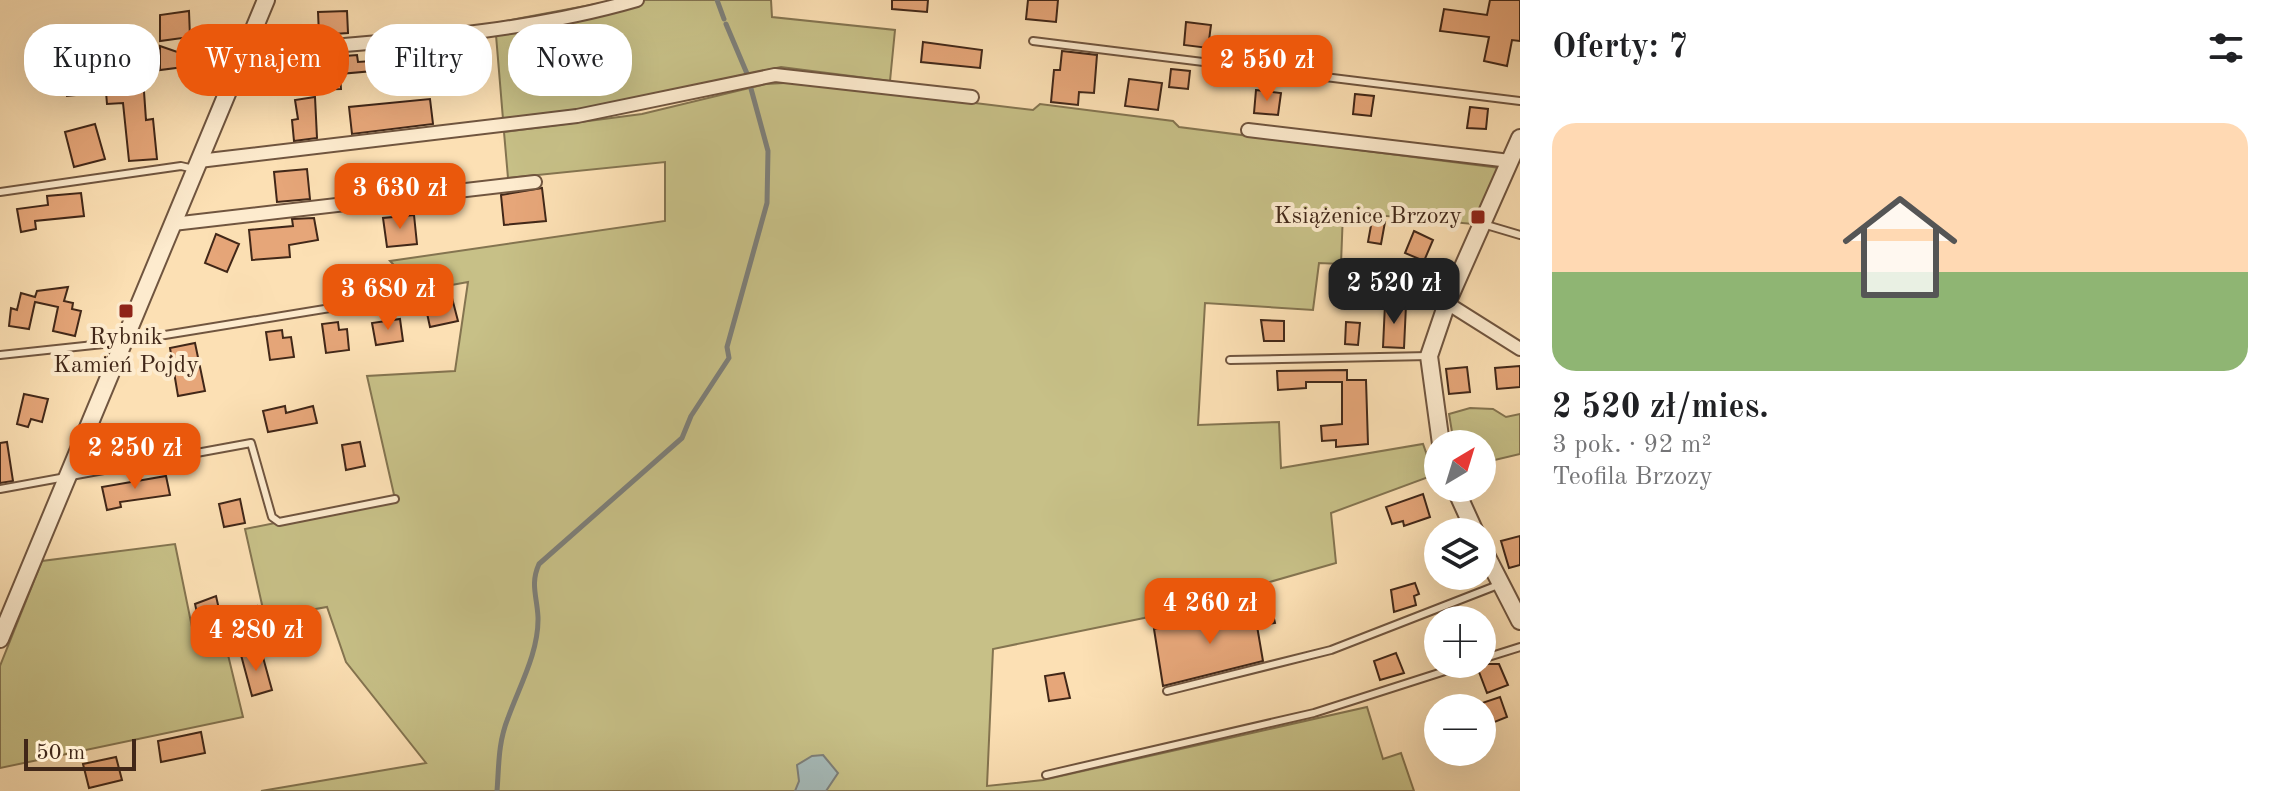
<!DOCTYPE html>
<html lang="pl">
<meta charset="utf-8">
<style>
:root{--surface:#fff;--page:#f2f2f2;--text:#202124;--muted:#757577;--accent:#ea580c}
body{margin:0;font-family:"Old Standard TT",serif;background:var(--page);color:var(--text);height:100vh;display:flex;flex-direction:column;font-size:30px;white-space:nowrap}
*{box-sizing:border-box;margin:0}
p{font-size:26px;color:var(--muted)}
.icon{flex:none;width:44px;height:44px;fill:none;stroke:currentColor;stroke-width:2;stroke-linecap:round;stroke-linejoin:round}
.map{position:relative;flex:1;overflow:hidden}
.panel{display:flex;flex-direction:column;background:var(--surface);width:760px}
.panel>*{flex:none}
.hud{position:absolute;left:24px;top:24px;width:760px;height:72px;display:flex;gap:16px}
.needle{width:52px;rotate:38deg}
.fabs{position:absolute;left:1424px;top:430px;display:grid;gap:16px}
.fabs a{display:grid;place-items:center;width:72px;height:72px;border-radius:50%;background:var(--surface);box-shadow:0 8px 32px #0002;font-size:40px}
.scale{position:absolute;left:24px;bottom:20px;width:112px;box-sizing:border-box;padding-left:8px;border:4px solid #412718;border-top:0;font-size:22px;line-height:28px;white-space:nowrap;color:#412718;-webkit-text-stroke:6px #fdebce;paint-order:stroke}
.price{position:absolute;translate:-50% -68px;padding:0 18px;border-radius:16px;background:var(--accent);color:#fff;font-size:26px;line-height:52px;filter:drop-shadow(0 2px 4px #0008)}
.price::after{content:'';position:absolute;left:50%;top:48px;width:24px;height:18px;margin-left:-12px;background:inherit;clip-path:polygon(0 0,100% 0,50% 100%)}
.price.active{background:#222;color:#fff}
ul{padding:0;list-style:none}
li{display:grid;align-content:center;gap:16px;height:424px;padding:0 32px}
li span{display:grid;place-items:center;height:248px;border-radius:24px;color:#555}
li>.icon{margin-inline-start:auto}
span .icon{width:144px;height:144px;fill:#fffc;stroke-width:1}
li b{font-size:34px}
h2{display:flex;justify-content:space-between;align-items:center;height:96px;padding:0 32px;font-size:34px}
.tag{padding:0 28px;border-radius:32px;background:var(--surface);box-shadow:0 8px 32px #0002;font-size:28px;line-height:72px}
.tag.active{background:var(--accent);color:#fff}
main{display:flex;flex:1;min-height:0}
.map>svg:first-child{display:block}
</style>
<main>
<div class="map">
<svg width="1520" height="791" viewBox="0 0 1520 791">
<rect width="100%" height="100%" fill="#fce0b4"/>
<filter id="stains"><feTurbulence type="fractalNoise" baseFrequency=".0025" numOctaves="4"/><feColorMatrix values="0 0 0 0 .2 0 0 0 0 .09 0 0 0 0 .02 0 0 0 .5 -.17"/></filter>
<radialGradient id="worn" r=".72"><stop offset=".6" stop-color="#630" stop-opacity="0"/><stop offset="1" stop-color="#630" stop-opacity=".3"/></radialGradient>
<path fill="#c7c087" stroke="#847450" stroke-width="2" d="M617,0H771L772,17L895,30L890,81L781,67L588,108L503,119L495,23Z
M802,82L1033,110L1040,104L1173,121L1179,127L1500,168L1473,224L1343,212L1341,264L1319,263L1313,310L1205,303L1198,425L1279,422L1281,468L1423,444L1434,475L1331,513L1336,563L1144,618L993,649L987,786L1043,780L1367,707L1383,759L1401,753L1414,791H261L426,763L346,662L327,607L265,618L245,529L395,499L367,376L455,371L468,282L419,291L390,261L665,221V162L508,178L504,132L642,114L766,84Z
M1470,408L1493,409L1506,417L1520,414V454L1482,463V444H1454L1449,414Z
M175,544L193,632L222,630L243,717L0,768V666L42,561Z"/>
<path fill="#a5bab9" stroke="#7d7f79" stroke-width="2" d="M823,755L838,773L826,791H795L799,781L797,765L812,756Z"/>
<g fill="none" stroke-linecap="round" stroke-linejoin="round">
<path stroke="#7d7f79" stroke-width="5" d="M717,0L724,19
M726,24L748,76
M497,791C499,765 498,743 508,718C519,687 539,652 538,617C537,596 530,584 539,564L682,438L691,416L729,358L727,347L767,203L768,151L750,85"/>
</g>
<path fill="#e6a679" stroke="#412718" stroke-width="2" d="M892,0H928L927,12L892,9Z
M1028,0H1058L1056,22L1026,19Z
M1490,0H1520V41L1512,40L1507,66L1484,61L1489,37L1440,31L1444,9L1487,15Z
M189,11L190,37L160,41V15Z
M347,11L348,33L319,35L318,12Z
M1186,22L1211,25L1208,48L1184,45Z
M1297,37L1319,39L1317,60L1295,58Z
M923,42L982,50L980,68L921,62Z
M160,46L212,64H205L199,84L181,77L184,67L160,70Z
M1062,51L1097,55L1094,93L1079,92L1078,105L1051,102L1054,70H1060Z
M357,55L358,62L372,61L373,71L340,74L341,89L308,90L307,64L345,62V56Z
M142,63L146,120L153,119L157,159L129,161L123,103L107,104L106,92L67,96L65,73Z
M1171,69L1190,71L1188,89L1169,87Z
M1129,79L1162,83L1158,110L1125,106Z
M1256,90L1281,93L1278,115L1254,113Z
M1355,94L1374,96L1371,116L1353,114Z
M315,97L317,138L294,141L292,120L298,119L295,100Z
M430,99L433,124L352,134L349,107Z
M1470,107L1488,109L1486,129L1467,128Z
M95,124L105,159L74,167L65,132Z
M307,169L310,199L277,202L274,172Z
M542,188L546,221L504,225L501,195Z
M81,193L84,216L35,221L36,229L21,232L17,209L48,205L47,196Z
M414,215L417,244L387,247L383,218Z
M314,218L318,240L289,245L290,257L252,260L249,230L293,226L292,219Z
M1372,220L1385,222L1381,244L1368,242Z
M1414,231L1433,240L1424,261L1405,253Z
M216,234L239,244L227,272L205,263Z
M68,287L64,301L73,303L72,309L81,311L75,336L53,331L58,307L35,302L29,329L9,326L11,308L17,310L21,293L35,297L37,291Z
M452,298L458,321L430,327L425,304Z
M1385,304L1406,305L1404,348L1383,347Z
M400,319L403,341L376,345L372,323Z
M1261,320L1284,321V341H1264Z
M338,322L339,330L347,329L349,350L326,353L322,324Z
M1346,322L1360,323L1358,345L1345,344Z
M282,330L283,338L291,337L294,357L270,360L266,332Z
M195,343L205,391L178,396L170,348Z
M1520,366V387L1497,389L1495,368Z
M1467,367L1470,392L1449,394L1446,369Z
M1347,370V380H1366L1368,444L1336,447V440L1322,441L1321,426L1342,424V382H1306V388L1278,390L1277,371Z
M24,394L48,399L42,422L31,419L28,427L17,424Z
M285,406L286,413L313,406L317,423L268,432L263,411Z
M7,442L13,481L0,483V443Z
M360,442L365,466L346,470L342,445Z
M166,476L170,495L120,502L121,507L107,510L102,487Z
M1423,494L1430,517L1404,526L1403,521L1392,524L1386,507Z
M240,499L245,523L224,527L219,504Z
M1520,536V565L1509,568L1501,541Z
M1415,583L1419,594L1414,596L1416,605L1394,612L1391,590Z
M216,596L221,618L199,622L195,604Z
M257,606L259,619L223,626L220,614Z
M1264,610H1272L1275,623L1257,626L1263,661L1163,686L1154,629Z
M297,615L306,648L293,652L284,618Z
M261,650L272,690L252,696L241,655Z
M1396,653L1404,673L1380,680L1374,661Z
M1476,664H1499L1508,685L1487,693Z
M1064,673L1070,698L1049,701L1045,676Z
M1500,697L1507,717L1487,725L1479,704Z
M201,732L205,753L161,762L158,741Z
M116,757L122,780L89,788L83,764Z"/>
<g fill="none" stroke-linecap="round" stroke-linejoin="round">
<defs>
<path id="service" d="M1033,41L1520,101
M0,192L181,166L194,169
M1483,224L1520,235
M0,355L122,342L410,295
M1230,360L1429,356
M0,489L251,443L272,517L279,522L395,499
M1482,659L1520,647
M1167,691L1331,650L1498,585
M1046,775L1314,713L1467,664"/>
<path id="minor" d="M243,54C374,41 510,37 637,0
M1248,130L1510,161
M199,161L577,116L775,75L972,97
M173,224L535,182
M1447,303L1520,349"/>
<path id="tertiary" d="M1441,444L1429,356L1447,303L1520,138
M1455,488L1475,532
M1482,547L1520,621
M0,639L266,0"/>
</defs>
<use href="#service" stroke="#70553f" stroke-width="10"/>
<use href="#minor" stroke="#70553f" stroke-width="16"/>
<use href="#tertiary" stroke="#70553f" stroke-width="20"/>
<use href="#service" stroke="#fdebce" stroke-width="6"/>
<use href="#minor" stroke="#fdebce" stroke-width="12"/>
<use href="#tertiary" stroke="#fdebce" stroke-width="16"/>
</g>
<g fill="#8f2418" stroke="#fdebce" stroke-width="3">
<rect x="1470" y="209" width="16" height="16" rx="4"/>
<rect x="118" y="303" width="16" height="16" rx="4"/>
</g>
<g text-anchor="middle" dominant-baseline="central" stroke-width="8" stroke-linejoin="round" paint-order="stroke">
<g font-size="24" fill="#412718" stroke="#fdebce" text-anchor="end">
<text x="1462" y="217">Książenice Brzozy</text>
<text x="126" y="338" text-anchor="middle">Rybnik<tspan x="126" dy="28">Kamień Pojdy</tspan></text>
</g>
</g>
<rect width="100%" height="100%" filter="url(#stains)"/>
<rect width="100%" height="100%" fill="url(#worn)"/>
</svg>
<div class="fabs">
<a><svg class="needle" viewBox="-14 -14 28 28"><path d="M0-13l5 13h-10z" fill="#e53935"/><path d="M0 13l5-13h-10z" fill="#757577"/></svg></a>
<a><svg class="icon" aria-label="layers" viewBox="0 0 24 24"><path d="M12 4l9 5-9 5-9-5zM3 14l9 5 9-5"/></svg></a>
<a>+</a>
<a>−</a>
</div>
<div class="scale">50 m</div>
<b class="price" style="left:1267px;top:103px">2 550 zł</b>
<b class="price" style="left:400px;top:231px">3 630 zł</b>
<b class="price active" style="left:1394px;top:326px">2 520 zł</b>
<b class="price" style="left:388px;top:332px">3 680 zł</b>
<b class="price" style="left:135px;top:491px">2 250 zł</b>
<b class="price" style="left:1210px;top:646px">4 260 zł</b>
<b class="price" style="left:256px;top:673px">4 280 zł</b>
<div class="hud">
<a class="tag">Kupno</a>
<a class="tag active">Wynajem</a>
<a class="tag">Filtry</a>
<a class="tag">Nowe</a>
</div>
</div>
<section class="panel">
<h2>Oferty: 7<svg class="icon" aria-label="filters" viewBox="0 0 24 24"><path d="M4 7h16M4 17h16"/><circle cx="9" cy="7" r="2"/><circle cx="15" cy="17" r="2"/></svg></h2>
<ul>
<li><span style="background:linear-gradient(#ffd9b3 60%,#8fb573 0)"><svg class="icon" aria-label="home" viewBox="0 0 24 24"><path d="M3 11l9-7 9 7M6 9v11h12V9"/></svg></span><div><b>2 520 zł/mies.</b><p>3 pok. · 92 m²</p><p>Teofila Brzozy</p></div></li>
</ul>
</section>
</main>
